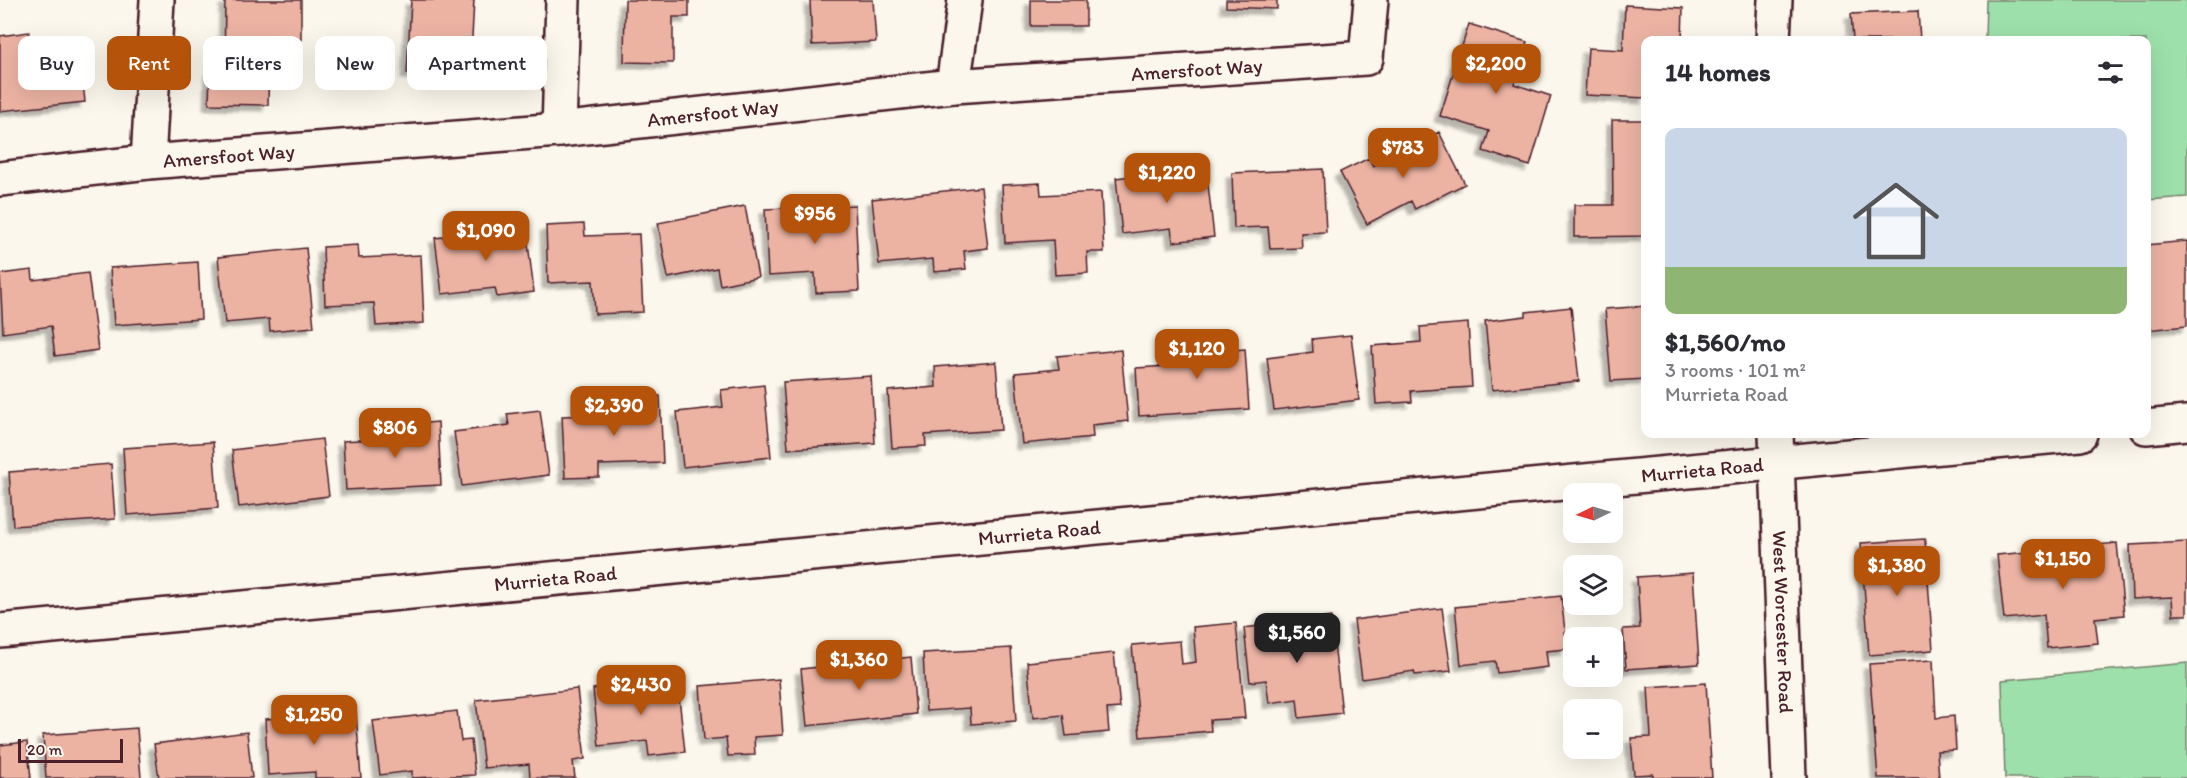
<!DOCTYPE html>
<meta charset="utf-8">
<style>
:root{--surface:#fff;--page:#f2f2f3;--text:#2b2b33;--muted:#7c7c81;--line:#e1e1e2;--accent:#b45309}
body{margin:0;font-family:Itim,sans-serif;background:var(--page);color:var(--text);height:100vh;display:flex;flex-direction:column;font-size:22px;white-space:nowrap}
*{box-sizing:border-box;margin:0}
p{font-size:20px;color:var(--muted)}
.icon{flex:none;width:33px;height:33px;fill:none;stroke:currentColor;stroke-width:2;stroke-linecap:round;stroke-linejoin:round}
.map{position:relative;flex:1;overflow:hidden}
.side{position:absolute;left:1641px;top:36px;width:510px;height:402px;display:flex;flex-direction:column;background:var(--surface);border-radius:12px;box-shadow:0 6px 24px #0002}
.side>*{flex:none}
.guide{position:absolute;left:18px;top:36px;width:570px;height:54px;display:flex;gap:12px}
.needle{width:39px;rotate:265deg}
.controls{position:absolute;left:1563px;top:483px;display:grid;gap:12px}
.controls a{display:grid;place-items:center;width:60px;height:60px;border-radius:12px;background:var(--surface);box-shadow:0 6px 24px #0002;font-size:30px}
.scale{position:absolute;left:18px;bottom:15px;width:105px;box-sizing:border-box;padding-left:6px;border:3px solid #4a1f2b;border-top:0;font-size:16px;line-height:21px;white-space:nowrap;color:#4a1f2b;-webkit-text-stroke:4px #fbf7ec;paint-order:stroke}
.price{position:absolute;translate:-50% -51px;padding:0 14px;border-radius:12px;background:var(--accent);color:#fff;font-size:20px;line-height:39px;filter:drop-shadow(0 2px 3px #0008)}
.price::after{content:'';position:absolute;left:50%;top:36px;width:18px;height:14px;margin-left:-9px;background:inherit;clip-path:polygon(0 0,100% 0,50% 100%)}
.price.on{background:#222;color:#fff}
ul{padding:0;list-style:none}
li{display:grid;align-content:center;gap:12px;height:318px;padding:0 24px}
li+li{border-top:2px solid var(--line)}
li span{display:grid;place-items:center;height:186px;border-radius:12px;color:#555}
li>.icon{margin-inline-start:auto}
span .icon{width:108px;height:108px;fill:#fffc;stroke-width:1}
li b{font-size:26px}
h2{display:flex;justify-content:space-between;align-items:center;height:72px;padding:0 24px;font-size:26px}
.tag{padding:0 21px;border-radius:12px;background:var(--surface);box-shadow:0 6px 24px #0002;font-size:21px;line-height:54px}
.tag.on{background:var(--accent);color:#fff}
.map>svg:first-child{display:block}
</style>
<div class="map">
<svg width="2187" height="778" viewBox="0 0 2187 778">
<defs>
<filter id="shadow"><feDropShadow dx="-5.5" dy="5.5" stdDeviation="1.5" flood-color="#0004"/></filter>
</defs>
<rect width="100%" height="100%" fill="#fbf7ec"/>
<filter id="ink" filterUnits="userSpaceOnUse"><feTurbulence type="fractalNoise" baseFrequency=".0167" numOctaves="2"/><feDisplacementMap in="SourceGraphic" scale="12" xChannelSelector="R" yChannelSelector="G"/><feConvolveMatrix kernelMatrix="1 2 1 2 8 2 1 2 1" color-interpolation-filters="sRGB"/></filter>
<g filter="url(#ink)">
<path fill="#9de0ab" stroke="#74806b" stroke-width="1.5" d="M1986,0H2187V197L2147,200L2146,40H1985Z
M2187,663V778H2005L2002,680Z"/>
<path fill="#ecb3a3" stroke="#4a1f2b" stroke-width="1.5" filter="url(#shadow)" d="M225,0H301V58H269L268,105L209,104L210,70H224Z
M411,0H474L470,76L407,73Z
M625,0H689V17H673V63L624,62Z
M810,0H873L876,42L812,45Z
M1031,0H1086V26H1031Z
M1226,0H1277V9L1226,7Z
M1625,5L1683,8L1682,40H1646V98L1585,95L1588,48L1623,50Z
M1918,11L1920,40H1853L1851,14Z
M1469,24L1527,42L1514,84L1551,96L1530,166L1483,151L1489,131L1440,116Z
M29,32L31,49L79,44L85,102L0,111V36Z
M1612,120H1646V236L1574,237V205H1613Z
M1439,132L1465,184L1415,209L1411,201L1367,224L1340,172L1369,158L1373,166Z
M1206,167L1214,237L1173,242L1171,228L1122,234L1116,178Z
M1323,169L1326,232L1301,233L1302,248L1270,249L1268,227L1234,228L1232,173Z
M1040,183L1041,195L1101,192L1104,252H1087L1088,273L1055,275L1053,240L1005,243L1002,185Z
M981,187L988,248L964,251L966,269L934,272L933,259L879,264L872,199Z
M855,205L859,291L816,293L815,273L768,276L765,209Z
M745,206L758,277L720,285L717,268L668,278L658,223Z
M584,224L585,236L639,234L643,312L595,314L593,281L548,283L546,226Z
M526,227L534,292L497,297L495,288L442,294L435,238Z
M2187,241V326L2146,330V245Z
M358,245L359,258L421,255L424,323L376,326L374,303L325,305L323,247Z
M306,248L314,327L270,331L269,319L225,323L218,257Z
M198,262L201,319L114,325L110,268Z
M32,270L33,280L88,273L98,350L55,356L51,326L3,333L0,274Z
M1646,306V379L1611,381L1605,309Z
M1571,307L1579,381L1492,390L1485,321L1526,316V312Z
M1468,323L1472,387L1411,391L1412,402L1376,404L1372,346L1421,342L1420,327Z
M1230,333L1231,350L1245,349L1249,409L1139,416L1136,368L1184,365L1182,336Z
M1351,335L1359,400L1274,410L1267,358L1313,352L1312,339Z
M1121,350L1128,421L1092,425L1093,437L1022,444L1015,373L1059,369L1057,356Z
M996,362L1001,430L925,435L926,446L892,448L888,391L936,387L935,367Z
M871,376L875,443L788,449L783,382Z
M764,385L771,457L683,467L677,412L723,407L721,390Z
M660,396L663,463L599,465V477L565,478L562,416L615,414L614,398Z
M540,410L549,475L462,486L454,432L509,425L507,414Z
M438,422L441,485L346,490L343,441L389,438V426Z
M322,439L329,496L239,507L232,450Z
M213,442L218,508L127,515L123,448Z
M111,464L115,519L13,526L9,472Z
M1925,539L1933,650L1869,655L1861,543Z
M2187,542V615H2173L2172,597L2132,599L2130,545Z
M2117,543L2124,615L2095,618L2098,643L2047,648L2044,615L2004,619L1997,555Z
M1693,573L1699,664L1626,669L1623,629L1640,628L1637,577Z
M1561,596L1567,649L1546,651L1548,667L1497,673L1495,661L1461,665L1455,607Z
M1442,608L1451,671L1415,675L1414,671L1362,679L1354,620Z
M1331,617L1342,713L1299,718L1297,699L1269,703L1266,680L1250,682L1244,628Z
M1236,623L1245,718L1210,720L1211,731L1140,737L1132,645L1180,641L1182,664L1196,662L1193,627Z
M1011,648L1016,721L971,724L970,708L926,711L923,653Z
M1114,653L1120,708L1107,709L1109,732L1066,736L1063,715L1033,718L1027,662Z
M911,657L916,714L807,726L801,669Z
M1933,660L1936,718L1954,716L1956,750L1937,751L1939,778H1878L1869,664Z
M677,679L685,752L649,756L647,741L599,746L593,689Z
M779,679L783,735L754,737L755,755L728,756L726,738L704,740L700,686Z
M1706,683L1712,778H1653V774L1634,775L1631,738L1651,737L1648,687Z
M577,689L585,759L573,761L575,778H530L529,764L484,768L476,700Z
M457,711L461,741L471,740L475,775L412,778V771L380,775L373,721Z
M356,713L361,778H315V772L268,775L265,719Z
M137,728L141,778H46L43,735Z
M247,732L252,778H159L154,744Z
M27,742L31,778H0V745Z"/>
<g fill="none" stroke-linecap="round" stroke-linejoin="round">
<defs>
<g id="minor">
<path d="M1773,40L1775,0"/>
<path d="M953,86L965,0"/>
<path d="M559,130L563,0"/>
<path d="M148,162L157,0"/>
<path id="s1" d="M0,179L148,162L559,130L953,86L1366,58L1371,0"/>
<path id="s2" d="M1776,434L1789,778"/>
</g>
<g id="secondary">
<path d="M2146,427L2187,423"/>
<path id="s3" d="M0,631L2080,434"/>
</g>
</defs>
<use href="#minor" stroke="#4a1f2b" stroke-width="38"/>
<use href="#secondary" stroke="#4a1f2b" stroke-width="38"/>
<use href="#minor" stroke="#fbf7ec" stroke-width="33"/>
<use href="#secondary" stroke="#fbf7ec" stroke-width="33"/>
</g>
</g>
<g text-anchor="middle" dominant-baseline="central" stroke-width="4.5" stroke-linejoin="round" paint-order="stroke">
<g font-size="20" fill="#4a1f2b" stroke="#fbf7ec">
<text stroke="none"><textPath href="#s1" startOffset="1202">Amersfoot Way</textPath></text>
<text stroke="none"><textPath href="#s1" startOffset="716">Amersfoot Way</textPath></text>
<text stroke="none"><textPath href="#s1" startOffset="230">Amersfoot Way</textPath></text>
<text stroke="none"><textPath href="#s3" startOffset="1710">Murrieta Road</textPath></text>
<text stroke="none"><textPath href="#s3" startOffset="1044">Murrieta Road</textPath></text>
<text stroke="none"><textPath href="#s3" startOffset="558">Murrieta Road</textPath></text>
<text stroke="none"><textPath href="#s2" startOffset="188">West Worcester Road</textPath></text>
</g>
</g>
</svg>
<div class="controls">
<a><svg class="needle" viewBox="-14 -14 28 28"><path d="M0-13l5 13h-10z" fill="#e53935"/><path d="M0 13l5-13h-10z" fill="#7c7c81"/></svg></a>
<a><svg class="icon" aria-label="layers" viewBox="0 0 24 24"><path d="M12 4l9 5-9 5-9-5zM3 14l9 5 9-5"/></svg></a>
<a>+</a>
<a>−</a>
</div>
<div class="scale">20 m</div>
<b class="price" style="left:1496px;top:95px">$2,200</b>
<b class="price" style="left:1403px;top:179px">$783</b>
<b class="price" style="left:1167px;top:204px">$1,220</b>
<b class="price" style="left:815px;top:245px">$956</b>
<b class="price" style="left:486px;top:262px">$1,090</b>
<b class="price" style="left:1197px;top:380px">$1,120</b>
<b class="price" style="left:614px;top:437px">$2,390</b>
<b class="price" style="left:395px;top:459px">$806</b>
<b class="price" style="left:2063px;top:590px">$1,150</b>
<b class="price" style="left:1897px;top:597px">$1,380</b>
<b class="price on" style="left:1297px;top:664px">$1,560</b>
<b class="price" style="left:859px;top:691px">$1,360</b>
<b class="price" style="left:641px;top:716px">$2,430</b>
<b class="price" style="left:314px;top:746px">$1,250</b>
<div class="guide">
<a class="tag">Buy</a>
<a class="tag on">Rent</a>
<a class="tag">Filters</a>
<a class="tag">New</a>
<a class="tag">Apartment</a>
</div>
<section class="side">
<h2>14 homes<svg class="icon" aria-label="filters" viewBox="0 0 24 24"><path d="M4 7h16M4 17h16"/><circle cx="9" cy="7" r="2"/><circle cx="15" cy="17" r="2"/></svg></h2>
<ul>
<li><span style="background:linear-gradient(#c9d6e8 75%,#8fb573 0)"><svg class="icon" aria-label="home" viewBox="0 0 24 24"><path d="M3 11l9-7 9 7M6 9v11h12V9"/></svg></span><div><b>$1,560/mo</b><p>3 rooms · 101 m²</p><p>Murrieta Road</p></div></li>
</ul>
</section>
</div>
